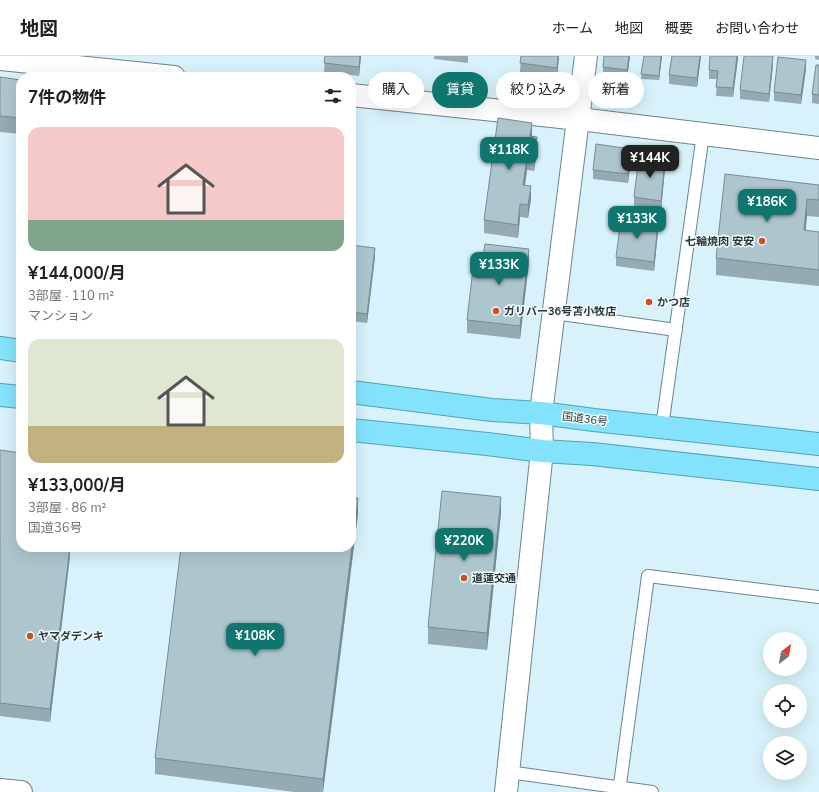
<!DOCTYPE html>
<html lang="ja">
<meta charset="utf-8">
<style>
:root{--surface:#fff;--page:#f2f2f2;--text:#202124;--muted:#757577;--line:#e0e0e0;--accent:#0f766e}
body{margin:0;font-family:"Nunito Sans","Noto Sans JP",sans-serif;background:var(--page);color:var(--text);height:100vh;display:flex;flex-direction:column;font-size:15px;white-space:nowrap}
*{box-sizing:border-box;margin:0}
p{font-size:13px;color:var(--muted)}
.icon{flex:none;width:22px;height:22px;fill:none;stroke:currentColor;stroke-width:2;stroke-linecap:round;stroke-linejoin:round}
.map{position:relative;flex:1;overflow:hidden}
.sheet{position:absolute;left:16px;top:16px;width:340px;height:480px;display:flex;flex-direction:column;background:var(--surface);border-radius:16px;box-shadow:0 4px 16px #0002}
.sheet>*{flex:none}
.hud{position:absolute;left:368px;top:16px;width:380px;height:36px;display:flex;gap:8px}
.needle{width:26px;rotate:31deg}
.tools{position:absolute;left:763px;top:576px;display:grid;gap:8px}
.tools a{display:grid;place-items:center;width:44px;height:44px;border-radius:50%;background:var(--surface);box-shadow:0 4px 16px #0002;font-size:20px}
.price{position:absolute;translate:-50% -34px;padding:0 9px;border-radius:8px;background:var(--accent);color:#fff;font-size:13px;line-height:26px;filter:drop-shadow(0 1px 2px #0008)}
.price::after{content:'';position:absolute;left:50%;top:24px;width:12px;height:9px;margin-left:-6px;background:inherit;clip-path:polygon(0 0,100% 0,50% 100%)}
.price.selected{background:#222;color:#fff}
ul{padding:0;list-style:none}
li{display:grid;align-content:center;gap:8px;height:212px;padding:0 12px}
li span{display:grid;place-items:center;height:124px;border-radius:12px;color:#555}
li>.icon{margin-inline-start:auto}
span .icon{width:72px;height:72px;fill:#fffc;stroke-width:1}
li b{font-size:17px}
h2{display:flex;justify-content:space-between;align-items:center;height:48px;padding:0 12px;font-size:17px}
.pill{padding:0 14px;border-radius:18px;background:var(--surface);box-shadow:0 4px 16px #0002;font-size:14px;line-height:36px}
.pill.selected{background:var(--accent);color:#fff}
header{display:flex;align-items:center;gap:24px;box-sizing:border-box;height:56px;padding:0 20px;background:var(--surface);border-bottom:1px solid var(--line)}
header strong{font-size:19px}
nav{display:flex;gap:22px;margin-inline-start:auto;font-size:14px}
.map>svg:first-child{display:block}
</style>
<header>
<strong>地図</strong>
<nav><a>ホーム</a><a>地図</a><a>概要</a><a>お問い合わせ</a></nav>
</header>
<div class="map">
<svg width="819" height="736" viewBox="0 0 819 736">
<rect width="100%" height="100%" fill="#d7f2fa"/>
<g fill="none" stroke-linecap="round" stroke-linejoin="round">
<defs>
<path id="service" d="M554,257L676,274
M662,371L703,78
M508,716L652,736
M619,736L648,520L819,541"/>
<path id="minor" d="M0,3L174,21
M351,39L579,63L819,92
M0,734L21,736
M506,736L542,395L541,357L586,0"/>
<path id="trunk" d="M0,292L21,295
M351,336L492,354L541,357L594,364L819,388
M0,339L21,341
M351,374L487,388L542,395L592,398L819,423"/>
</defs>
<use href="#service" stroke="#6d858c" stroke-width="14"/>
<use href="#minor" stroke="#6d858c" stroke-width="24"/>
<use href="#trunk" stroke="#51a2b8" stroke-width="24"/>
<use href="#service" stroke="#fff" stroke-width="12"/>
<use href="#minor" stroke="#fff" stroke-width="22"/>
<use href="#trunk" stroke="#84e3fc" stroke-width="22"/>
</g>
<path fill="#95aab1" d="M325,0H361L359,20L324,16Z
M434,0H468V7L434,3Z
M521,0H559L557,21L520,16Z
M630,0L627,23L603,20V11Z
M644,0H662L659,24L641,23Z
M672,0H701L697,31L669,28V19Z
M738,0L733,41L716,40L717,23H709V14Z
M815,0H819V4L815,3Z
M773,9L769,46L740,43V34Z
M819,9V48L812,47V38Z
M806,13L801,48L774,45V36Z
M0,21L21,24V78L0,76Z
M532,81L537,94L534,115L527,114L525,129L531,143L528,162L520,161L518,182L484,177V164Z
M631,102L628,127L593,123V114Z
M665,113L661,154L634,150V141Z
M819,129V161L807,160L805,175L819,176V230L716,219V202Z
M658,176L654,215L616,210V201Z
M351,189L375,201L367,267L351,265Z
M529,206L520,283L467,277V264L481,214Z
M0,394L21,491H70V500L50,666L0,660Z
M501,457L487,594L428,588V571Z
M358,458L323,736H294L155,718V702Z"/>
<path fill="#798b90" d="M360,0H361L359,20V11Z
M558,0H559L557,21V12Z
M629,0H630L627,23V14Z
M661,0H662L659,24V20Z
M700,0H701L697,31V22Z
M737,0H738V3L733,41V32Z
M773,0V9L769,46V38Z
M806,4V13L801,48V39Z
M532,67V80L530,93V80Z
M537,81V94L534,115V102Z
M631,93V102L628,127V118Z
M527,101V114L523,142V129Z
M665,104V113L661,154V145Z
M531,130V143L528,162V149Z
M807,143V160L804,191V174Z
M520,148V161L518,182V169Z
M658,167V176L654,215V206Z
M375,192V201L367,267V258Z
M529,193V206L520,283V270Z
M501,441V457L487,594V577Z
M358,442V458L323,736V723Z
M70,491V500L50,666V653Z"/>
<path fill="#adc6ce" stroke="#798b90" d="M325,0H360L359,11L324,7Z
M521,0H558L557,12L520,7Z
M604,0H629L627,14L603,11Z
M644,0H661L659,20L641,18Z
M672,0H700L697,22L669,19Z
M710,0H737L733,32L716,31L718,15L709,14Z
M744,0H773L769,38L740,34Z
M778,1L806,4L801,39L774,36Z
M816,9H819V39L812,38Z
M0,21L21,24V62L0,60Z
M498,62L532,67L530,80L537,81L534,102L527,101L523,129L531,130L528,149L520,148L518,169L484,164Z
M596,88L631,93L628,118L593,114Z
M639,100L665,104L661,145L634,141Z
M725,118L819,129V144L807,143L804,174L819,176V214L716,202Z
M621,163L658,167L654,206L616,201Z
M485,188L529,193L520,270L467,264L473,213L481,214Z
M351,189L375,192L367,258L351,256Z
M0,394L21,397V491H70L50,653L0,647Z
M442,435L501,441L487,577L428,571Z
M351,441L358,442L323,723L155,702L181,491H351Z"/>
<g fill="#d44d1a" stroke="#f1fcff" stroke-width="1.5">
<circle cx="762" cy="185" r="4"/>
<circle cx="649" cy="246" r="4"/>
<circle cx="496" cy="255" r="4"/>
<circle cx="464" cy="522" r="4"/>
<circle cx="30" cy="580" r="4"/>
</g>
<g text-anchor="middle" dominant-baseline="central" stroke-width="3" stroke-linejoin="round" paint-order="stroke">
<g font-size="11" font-weight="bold" fill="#2b3639" stroke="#f1fcff" text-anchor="start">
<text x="754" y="185" text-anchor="end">七輪焼肉 安安</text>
<text x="657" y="246">かつ店</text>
<text x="504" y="255">ガリバー36号苫小牧店</text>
<text x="472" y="522">道蓮交通</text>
<text x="38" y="580">ヤマダデンキ</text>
</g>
<g font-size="11" fill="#2b3639" stroke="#f1fcff">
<text transform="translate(585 363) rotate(7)">国道36号</text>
</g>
</g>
</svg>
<div class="tools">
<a><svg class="needle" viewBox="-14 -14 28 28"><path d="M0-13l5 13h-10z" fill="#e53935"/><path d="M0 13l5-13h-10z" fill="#757577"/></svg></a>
<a><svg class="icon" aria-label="locate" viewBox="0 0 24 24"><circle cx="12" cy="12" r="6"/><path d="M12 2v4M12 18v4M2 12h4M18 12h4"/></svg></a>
<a><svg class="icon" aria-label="layers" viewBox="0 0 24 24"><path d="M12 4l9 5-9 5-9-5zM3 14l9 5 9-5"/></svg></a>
</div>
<b class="price" style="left:509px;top:115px">¥118K</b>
<b class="price selected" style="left:650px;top:123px">¥144K</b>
<b class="price" style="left:767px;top:167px">¥186K</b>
<b class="price" style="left:637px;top:184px">¥133K</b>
<b class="price" style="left:499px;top:230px">¥133K</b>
<b class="price" style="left:464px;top:506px">¥220K</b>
<b class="price" style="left:255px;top:601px">¥108K</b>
<div class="hud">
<a class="pill">購入</a>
<a class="pill selected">賃貸</a>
<a class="pill">絞り込み</a>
<a class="pill">新着</a>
</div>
<section class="sheet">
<h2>7件の物件<svg class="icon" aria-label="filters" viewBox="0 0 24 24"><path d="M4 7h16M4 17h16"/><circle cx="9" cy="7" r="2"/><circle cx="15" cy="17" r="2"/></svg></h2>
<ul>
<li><span style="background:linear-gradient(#f6c9c9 75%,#7fa58c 0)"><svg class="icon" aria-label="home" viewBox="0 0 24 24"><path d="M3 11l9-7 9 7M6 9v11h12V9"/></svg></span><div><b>¥144,000/月</b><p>3部屋 · 110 m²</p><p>マンション</p></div></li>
<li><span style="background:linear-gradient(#dfe7d0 70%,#c2b280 0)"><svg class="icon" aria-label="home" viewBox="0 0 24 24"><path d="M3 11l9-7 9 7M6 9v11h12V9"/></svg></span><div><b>¥133,000/月</b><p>3部屋 · 86 m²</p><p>国道36号</p></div></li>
</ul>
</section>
</div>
